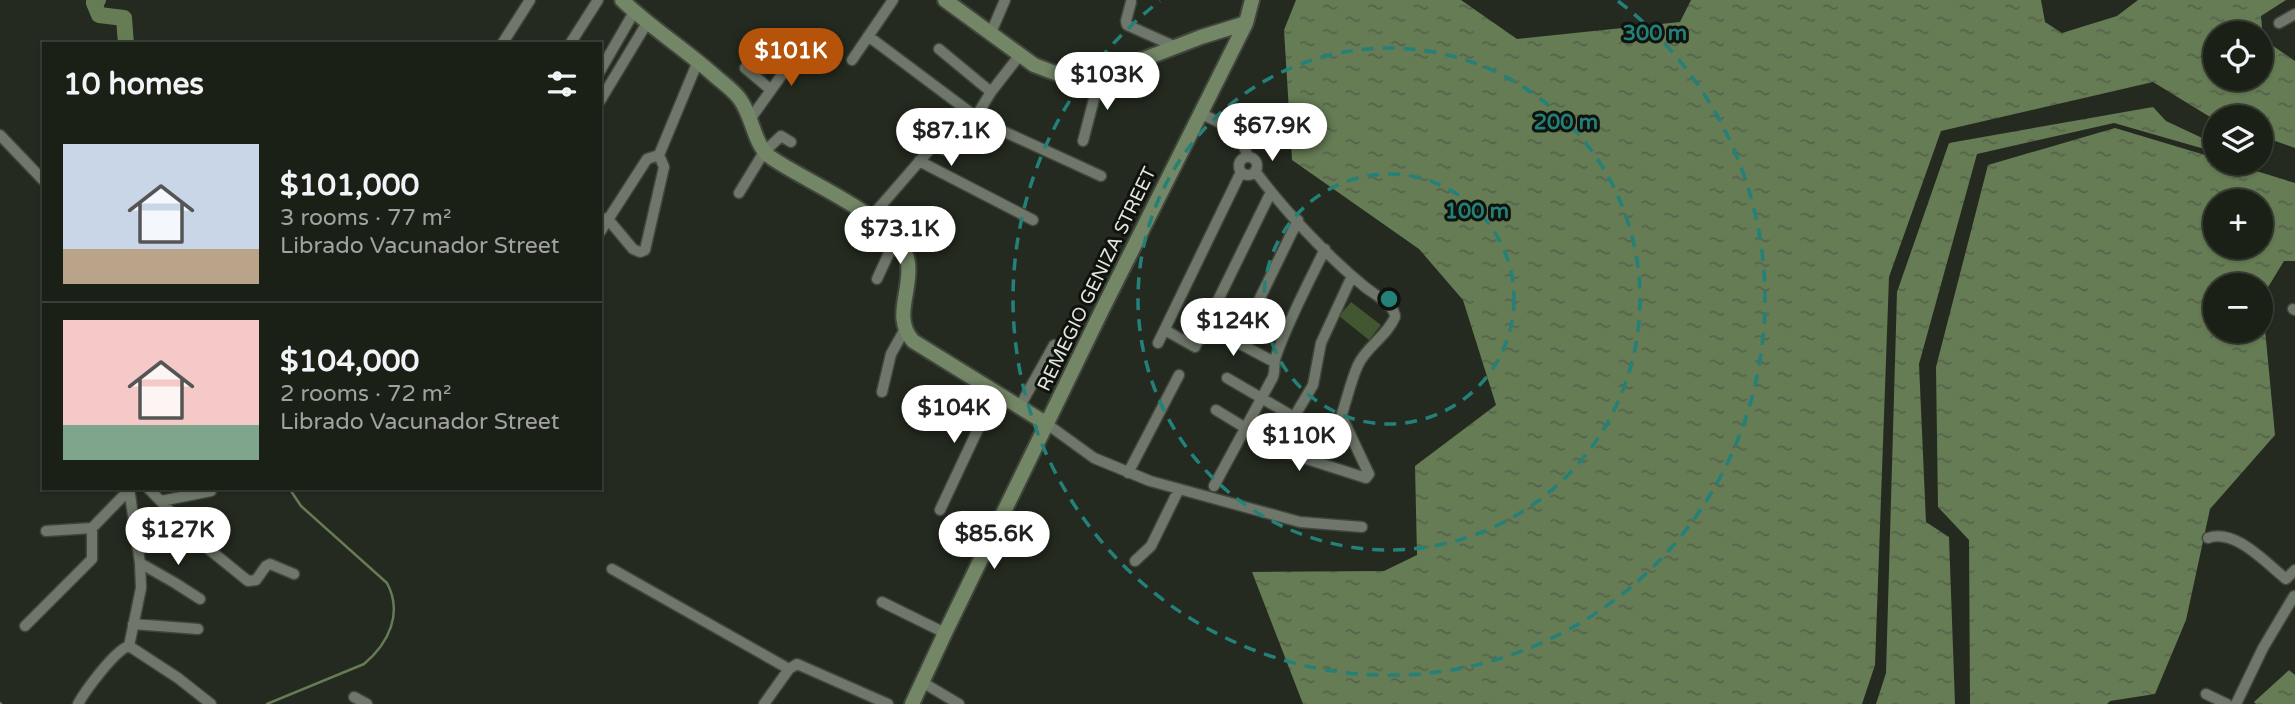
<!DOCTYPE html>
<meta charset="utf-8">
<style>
:root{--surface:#1b2017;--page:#282d24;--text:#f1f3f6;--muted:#a0a3a1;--line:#393e36;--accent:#b45309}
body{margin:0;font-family:"Varela Round",sans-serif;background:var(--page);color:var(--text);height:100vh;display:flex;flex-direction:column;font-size:26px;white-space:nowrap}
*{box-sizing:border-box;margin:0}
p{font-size:23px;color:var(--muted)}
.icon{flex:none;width:38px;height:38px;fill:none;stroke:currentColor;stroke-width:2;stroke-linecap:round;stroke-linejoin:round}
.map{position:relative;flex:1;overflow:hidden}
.details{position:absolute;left:42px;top:42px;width:560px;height:448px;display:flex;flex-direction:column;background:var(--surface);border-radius:0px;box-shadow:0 2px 5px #0004,0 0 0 2px var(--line)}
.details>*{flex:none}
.buttons{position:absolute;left:2203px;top:21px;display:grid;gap:14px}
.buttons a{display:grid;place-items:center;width:70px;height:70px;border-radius:50%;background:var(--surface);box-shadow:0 2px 5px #0004,0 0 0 2px var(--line);font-size:35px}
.price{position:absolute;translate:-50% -60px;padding:0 16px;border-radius:24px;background:#fff;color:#222;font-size:23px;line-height:46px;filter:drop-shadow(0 2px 4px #0008)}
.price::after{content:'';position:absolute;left:50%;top:42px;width:21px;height:16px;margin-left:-10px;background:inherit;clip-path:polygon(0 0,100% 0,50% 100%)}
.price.on{background:var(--accent);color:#fff}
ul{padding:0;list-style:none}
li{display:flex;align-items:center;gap:21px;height:175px;padding:0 21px}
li+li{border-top:2px solid var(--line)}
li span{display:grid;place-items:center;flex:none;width:196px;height:140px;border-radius:0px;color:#555}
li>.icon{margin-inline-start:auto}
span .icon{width:84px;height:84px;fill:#fffc;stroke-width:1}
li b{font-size:30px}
h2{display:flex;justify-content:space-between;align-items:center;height:84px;padding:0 21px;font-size:30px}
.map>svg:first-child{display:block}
</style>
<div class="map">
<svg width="2295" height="704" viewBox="0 0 2295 704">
<defs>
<pattern id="water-ripples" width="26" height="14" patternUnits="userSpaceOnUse" patternTransform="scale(1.75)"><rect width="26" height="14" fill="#657c54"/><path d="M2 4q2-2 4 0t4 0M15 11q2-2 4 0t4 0" fill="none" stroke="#56634c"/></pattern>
</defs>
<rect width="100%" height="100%" fill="#242a1f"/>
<path fill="#415631" d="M1351,302L1381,325L1369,340L1339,316Z"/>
<path fill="url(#water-ripples)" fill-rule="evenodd" d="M1296,0H1461L1517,39L1680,22L1691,0H2041L2045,22L2062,33L2117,16L2138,0H2286L2261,16L2263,39L2295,61V148L2261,136V117H2216L2215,120L2153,82L1941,131L1889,277L1875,665L1862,704H1303L1252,572L1384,571L1417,555L1415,466L1496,405L1463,300L1419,249L1292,160L1284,30ZM2216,33H2261V79H2216Z
M2153,107L2166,121L2215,144V152L2114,123L1977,154L1919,364L1926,522L1949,537L1955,704H1876L1886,673L1897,292L1949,143Z
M2115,128L2215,158L2216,163H2230L2295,183V261H2284L2262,297L2275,435L2210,509L2186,620L2155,694L2110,701L2107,704H1970L1969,540L1938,507L1936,367L1988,165ZM2216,201H2261V247H2216ZM2216,285H2261V331H2216Z
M2289,670L2295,675V704H2256L2254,702Z"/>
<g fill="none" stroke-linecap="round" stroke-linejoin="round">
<path stroke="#657c54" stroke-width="2.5" d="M0,703L1,704
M267,704L364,664C389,643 403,613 387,583L301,506L289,488"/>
<path stroke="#657c54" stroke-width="16" d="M98,0L94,3L99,15L124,18L126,44"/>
<defs>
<path id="street" d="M1131,2L1126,21L1127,25L1176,47
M2279,23L2295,14
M990,35L1005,0
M868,36L983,122L1101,176
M502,44L530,0
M570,44L598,0
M939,49L991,92
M852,60L893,0
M745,68L771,90
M600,71L634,12
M600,101L647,23
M1200,113C1227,127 1238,127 1248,157
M751,118L789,65L804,39
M0,135L44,181
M1083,141L1100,76
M1239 166a9 9 0 1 1 18 0a9 9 0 1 1-18 0Z
M919,161L1033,220
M739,193L764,152L781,136L791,142
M871,217L931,148L936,147L950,152L959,144L991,92L1019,56
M607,218L633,249L640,252L645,250L664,167L659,155L698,61
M600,232L647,159L659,155
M877,279L895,240
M2293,309L2295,310
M1207,326L1274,362
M1165,330L1195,347L1271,192
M1158,343L1241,172
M1238,343L1298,220
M1227,378L1294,417L1334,434C1345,412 1348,387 1358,365C1366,347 1387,336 1395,317C1395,305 1375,295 1365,287C1327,256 1284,210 1255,171
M882,392L891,354L905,329
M1020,406L1054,345
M1216,410L1285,452L1366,478L1369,474L1367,470L1342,417
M1294,417L1313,385L1321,343L1352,276
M1047,424L1094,458L1150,481L1300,522L1362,527
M1128,473L1179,375
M1214,486L1273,377C1276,369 1273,364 1276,356C1289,319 1308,284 1325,249
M148,488L200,542L248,581L256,580L266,566L270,564L294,574
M161,501L211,491
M940,510L995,393
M46,531L92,528L128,491
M2208,538C2235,528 2266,563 2286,579
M1135,561L1151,546L1179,489
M140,563L175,583L200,599
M612,569L789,669
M2286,579L2295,570
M882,602L945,633
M133,624L198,629
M25,626L92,559V528
M129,646L141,588L140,563L129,488
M129,646L178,678L211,704
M922,682L959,704
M2206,694L2227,704
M354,697L367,704
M78,704C85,691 115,650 129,646
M764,704L789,669L797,664L888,704
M2236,704L2263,648L2294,596"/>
<path id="secondary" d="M622,0C651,28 685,49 715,76C723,83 733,90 739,98C753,116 753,142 769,156C802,181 902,219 908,263C912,291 892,317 913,341L1047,424
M945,0L1034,65L1063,76L1088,79L1100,76L1201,37L1246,23
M912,704L945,633L1102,310L1246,23L1252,0"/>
</defs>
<use href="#street" stroke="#40463c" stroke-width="13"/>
<use href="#secondary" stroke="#40463c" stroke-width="18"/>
<use href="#street" stroke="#6f776a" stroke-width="10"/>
<use href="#secondary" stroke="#738665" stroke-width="14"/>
</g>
<g fill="none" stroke="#248179" stroke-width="3.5" stroke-dasharray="12 9">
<circle cx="1389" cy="299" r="125"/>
<circle cx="1389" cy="299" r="251"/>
<path d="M1618 1A376 376 0 1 1 1160 1"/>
</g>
<g text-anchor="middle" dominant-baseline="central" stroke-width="6" stroke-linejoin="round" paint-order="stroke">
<g font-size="19" fill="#e1e6de" stroke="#0f120d">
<text transform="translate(1097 279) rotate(-64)">REMEGIO GENIZA STREET</text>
</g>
</g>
<circle cx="1389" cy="299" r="10" fill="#248179" stroke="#0f120d" stroke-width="3.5"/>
<g font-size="21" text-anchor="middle" font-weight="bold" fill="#248179" stroke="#0f120d" stroke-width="6" stroke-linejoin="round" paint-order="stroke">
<text x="1655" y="40">300 m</text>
<text x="1566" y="129">200 m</text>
<text x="1477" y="218">100 m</text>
</g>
</svg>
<div class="buttons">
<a><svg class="icon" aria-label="locate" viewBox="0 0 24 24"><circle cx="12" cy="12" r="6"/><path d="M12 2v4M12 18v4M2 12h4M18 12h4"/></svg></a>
<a><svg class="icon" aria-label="layers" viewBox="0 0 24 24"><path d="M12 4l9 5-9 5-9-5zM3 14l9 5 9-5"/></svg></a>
<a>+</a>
<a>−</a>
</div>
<b class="price on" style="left:791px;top:88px">$101K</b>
<b class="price" style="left:1107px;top:112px">$103K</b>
<b class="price" style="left:1272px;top:163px">$67.9K</b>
<b class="price" style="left:951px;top:168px">$87.1K</b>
<b class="price" style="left:900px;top:266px">$73.1K</b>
<b class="price" style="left:1233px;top:358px">$124K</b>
<b class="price" style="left:954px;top:445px">$104K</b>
<b class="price" style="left:1299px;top:473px">$110K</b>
<b class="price" style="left:178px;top:567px">$127K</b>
<b class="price" style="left:994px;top:571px">$85.6K</b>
<section class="details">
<h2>10 homes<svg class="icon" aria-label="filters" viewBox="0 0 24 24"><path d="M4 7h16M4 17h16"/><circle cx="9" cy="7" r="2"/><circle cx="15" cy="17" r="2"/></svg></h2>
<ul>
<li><span style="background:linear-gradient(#c9d6e8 75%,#b9a48a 0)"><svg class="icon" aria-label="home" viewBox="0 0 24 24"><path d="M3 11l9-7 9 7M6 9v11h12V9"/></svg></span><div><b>$101,000</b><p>3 rooms · 77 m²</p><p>Librado Vacunador Street</p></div></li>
<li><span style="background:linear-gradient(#f6c9c9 75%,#7fa58c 0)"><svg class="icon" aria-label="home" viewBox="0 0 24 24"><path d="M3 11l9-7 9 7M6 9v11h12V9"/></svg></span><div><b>$104,000</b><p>2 rooms · 72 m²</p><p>Librado Vacunador Street</p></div></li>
</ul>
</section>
</div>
